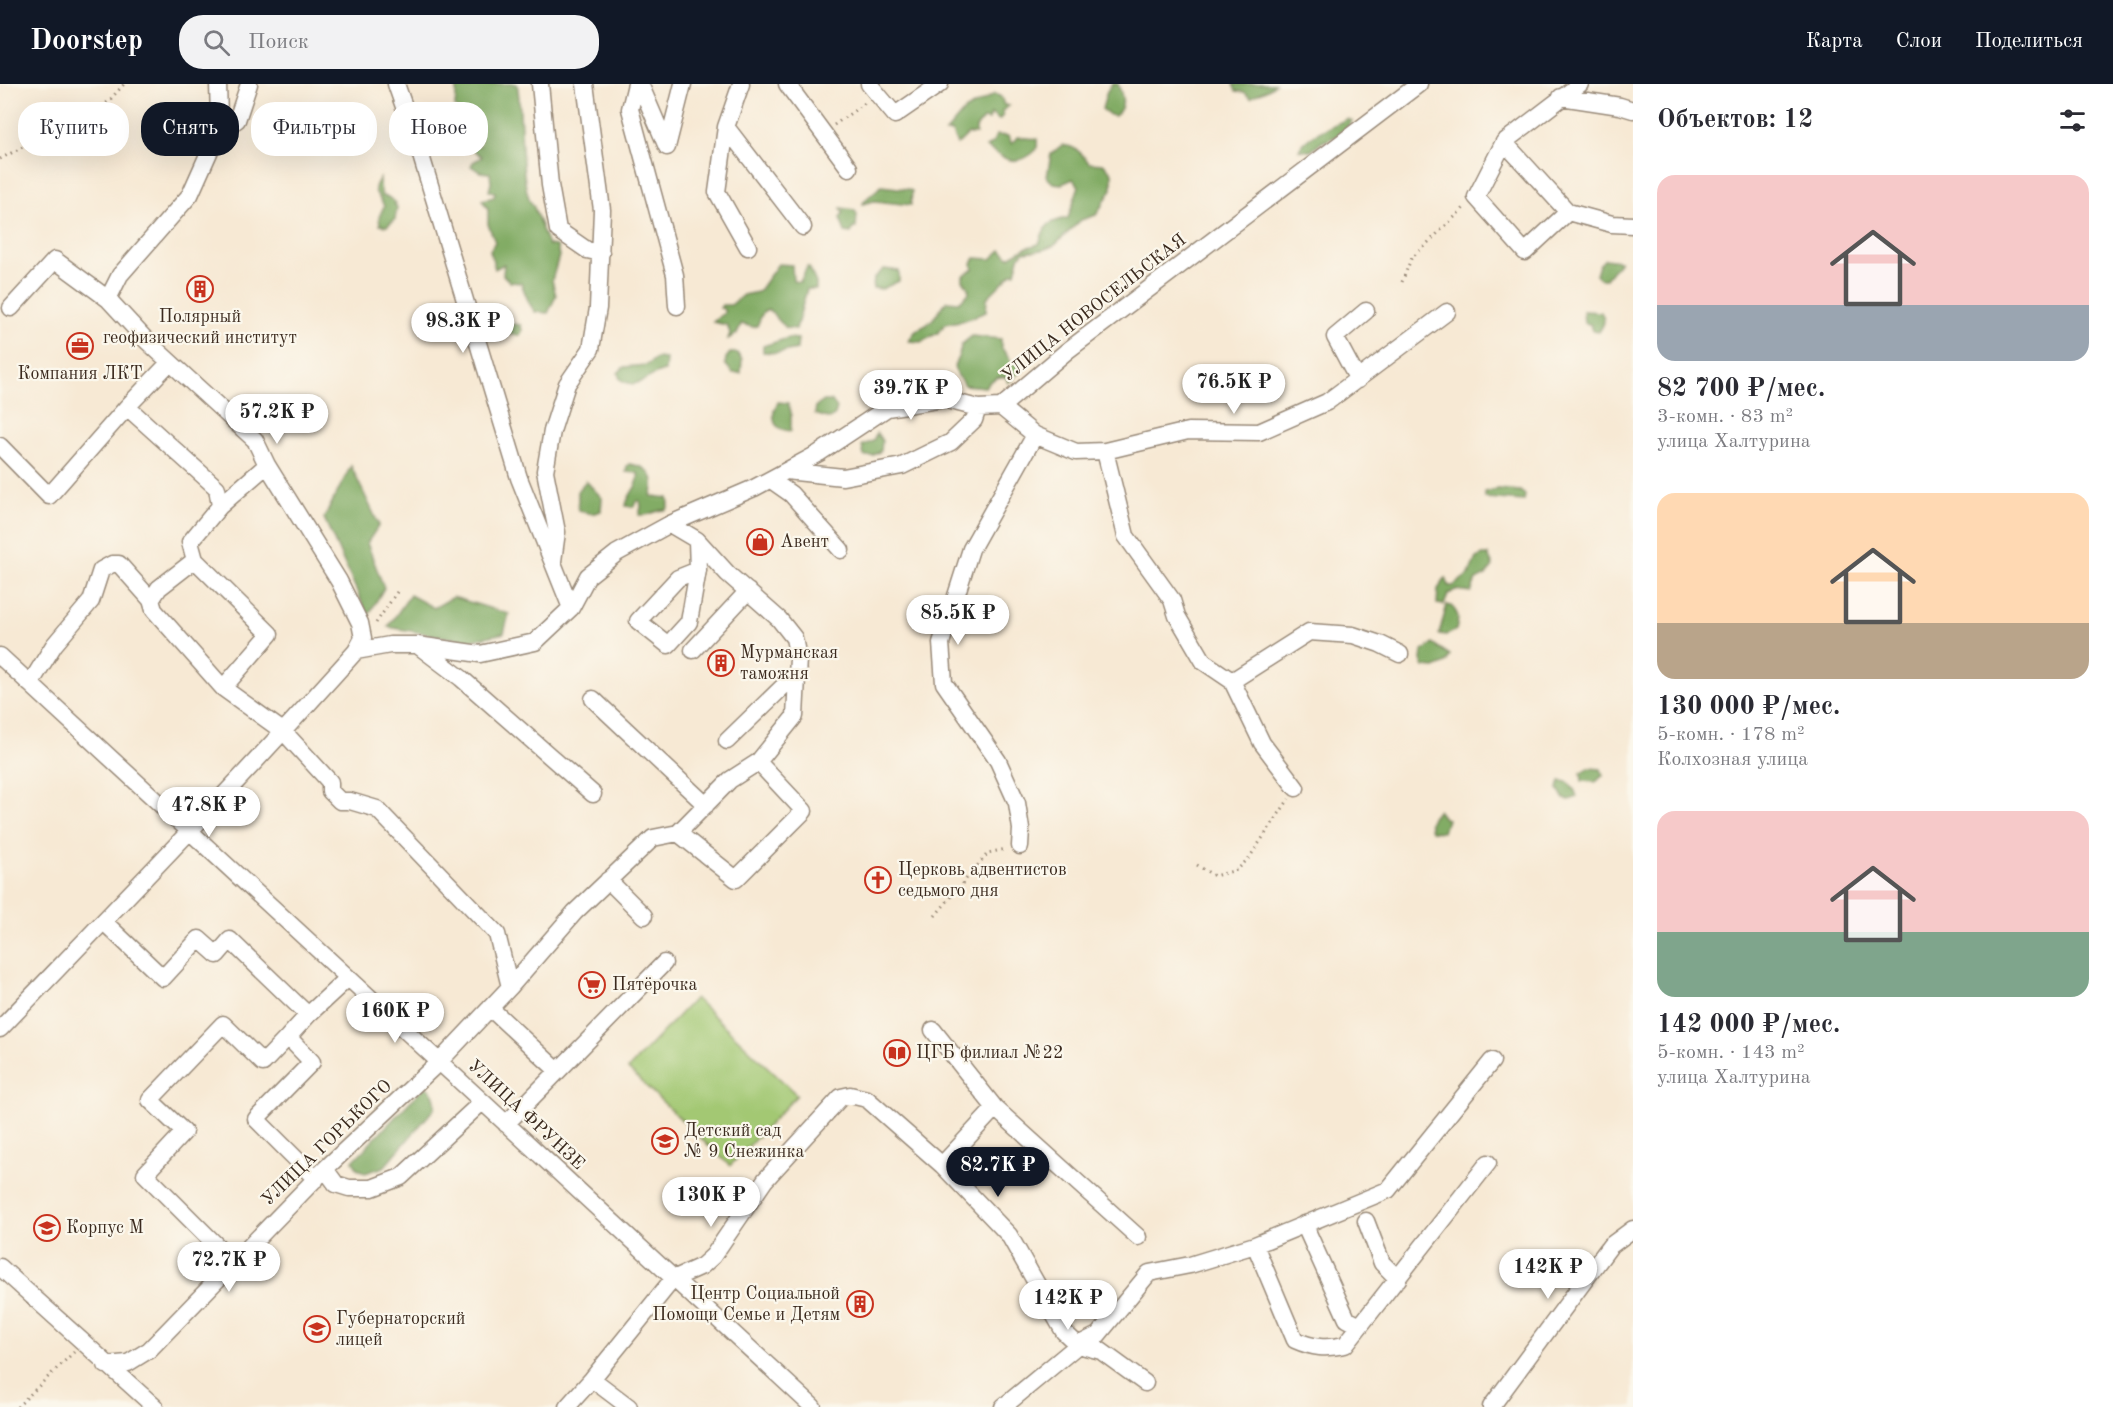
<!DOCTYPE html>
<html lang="ru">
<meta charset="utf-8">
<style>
:root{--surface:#fff;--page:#f2f2f3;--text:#2b2b33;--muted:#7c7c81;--accent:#111827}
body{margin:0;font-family:"Old Standard TT",serif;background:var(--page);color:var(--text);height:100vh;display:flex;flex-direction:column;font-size:22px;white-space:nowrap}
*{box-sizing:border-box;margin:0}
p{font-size:20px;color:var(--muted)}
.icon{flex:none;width:33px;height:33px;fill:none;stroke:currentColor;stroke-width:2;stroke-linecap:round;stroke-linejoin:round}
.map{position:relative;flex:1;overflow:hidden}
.sheet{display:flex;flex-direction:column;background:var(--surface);width:480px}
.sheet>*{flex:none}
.guide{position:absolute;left:18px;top:18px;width:570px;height:54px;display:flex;gap:12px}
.price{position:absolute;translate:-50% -51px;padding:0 14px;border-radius:21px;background:#fff;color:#222;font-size:20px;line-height:39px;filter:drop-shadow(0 2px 3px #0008)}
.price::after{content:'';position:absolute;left:50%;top:36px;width:18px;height:14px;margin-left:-9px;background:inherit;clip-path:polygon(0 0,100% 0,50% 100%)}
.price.on{background:var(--accent);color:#fff}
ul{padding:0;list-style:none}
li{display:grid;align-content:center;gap:12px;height:318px;padding:0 24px}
li span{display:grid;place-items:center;height:186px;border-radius:18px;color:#555}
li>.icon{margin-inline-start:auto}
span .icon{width:108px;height:108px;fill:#fffc;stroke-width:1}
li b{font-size:26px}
h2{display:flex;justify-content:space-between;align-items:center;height:72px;padding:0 24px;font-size:26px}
.pill{padding:0 21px;border-radius:24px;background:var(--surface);box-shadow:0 6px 24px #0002;font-size:21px;line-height:54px}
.pill.on{background:var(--accent);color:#fff}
header{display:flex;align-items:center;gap:36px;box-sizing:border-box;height:84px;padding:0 30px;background:var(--accent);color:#fff}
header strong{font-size:28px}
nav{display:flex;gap:33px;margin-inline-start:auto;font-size:21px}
.search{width:420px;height:54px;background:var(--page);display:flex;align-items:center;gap:15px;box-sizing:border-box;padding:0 21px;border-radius:24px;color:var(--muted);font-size:22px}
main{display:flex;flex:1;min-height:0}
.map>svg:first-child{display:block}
</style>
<header>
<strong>Doorstep</strong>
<div class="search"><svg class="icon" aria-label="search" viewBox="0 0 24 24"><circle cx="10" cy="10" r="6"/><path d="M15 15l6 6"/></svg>Поиск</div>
<nav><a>Карта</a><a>Слои</a><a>Поделиться</a></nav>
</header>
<main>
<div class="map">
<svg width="1633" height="1323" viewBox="0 0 1633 1323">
<rect width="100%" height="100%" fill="#fbf7ec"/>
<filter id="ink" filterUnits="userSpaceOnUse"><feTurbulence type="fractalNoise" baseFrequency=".0167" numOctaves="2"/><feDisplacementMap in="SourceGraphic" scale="12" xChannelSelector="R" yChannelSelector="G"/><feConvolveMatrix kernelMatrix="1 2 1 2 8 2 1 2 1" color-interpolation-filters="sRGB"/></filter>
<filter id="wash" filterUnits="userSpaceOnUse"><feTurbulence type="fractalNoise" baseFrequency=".008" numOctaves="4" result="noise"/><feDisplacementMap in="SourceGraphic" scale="24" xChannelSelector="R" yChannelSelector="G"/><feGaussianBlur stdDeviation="1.35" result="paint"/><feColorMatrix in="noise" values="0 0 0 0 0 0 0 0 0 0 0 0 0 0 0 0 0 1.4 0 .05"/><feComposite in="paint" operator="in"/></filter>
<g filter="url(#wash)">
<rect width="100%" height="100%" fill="#f7e9d4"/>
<path fill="#a3c873" stroke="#6f7948" stroke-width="1.5" d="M695,914L797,1011L730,1082L628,985Z"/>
<path fill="#82ac65" stroke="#5e6b42" stroke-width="1.5" d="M457,0H517C523,25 519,108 533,121L548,161L557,162L559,172L552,196L556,212L548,229L535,228L529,219L521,199L510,198L503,191L504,180L495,185L490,166L495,158L488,140V125L482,116L494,113L495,108L489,107L491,99L490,89L480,88L471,82L473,78L482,73L468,62L471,54H475L473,62H480L481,55L476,45L478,39L476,29L464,28L468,34L455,23Z
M1112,0H1118C1123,13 1126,22 1115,32L1110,31L1102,25L1107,7Z
M1233,0H1275C1268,7 1259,8 1251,14L1244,8L1236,7Z
M995,10L1001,13L1004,21L1009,22L1002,27L1003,31L999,36L991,30L989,36L983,35L976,44V50H968L957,61L952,48H946L964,27Z
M1347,35L1352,37L1342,50L1322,58L1311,67L1299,66C1305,52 1333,41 1347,35Z
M996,51L1008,52L1012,60L1017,53L1037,55C1038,64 1037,66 1030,71C1013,83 1001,73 986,63L993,59Z
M1062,61C1075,62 1082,69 1089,79L1104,80L1112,89V105L1096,131L1081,136L1055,161L1043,166L1023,168L1019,174L1015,189H1012L987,214L986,228L965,236L945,240L938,249L921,258L909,257C916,242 922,246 931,237C937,231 941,223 947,217L959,218L969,209L968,203L963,196V192L973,185L972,179L975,174L991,175L1001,166L1009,173L1025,164L1039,160C1045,140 1048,138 1068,134L1079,102L1073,95L1062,100L1053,99L1047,93L1051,70Z
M380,94V102L382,112L388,113L396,119L394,120L397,123L395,135L387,142L380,141L379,133L384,122C377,108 370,108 380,94Z
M881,102L907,105L912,107L911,121L874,117L863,120L864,117Z
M841,124L854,126L857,130L856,144H853L851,149L845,148L840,134L843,129Z
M1605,175L1620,177L1606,195H1600L1596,191L1599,181Z
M778,180L792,181L793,197L800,198L807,183H809L816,199V205H807L796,245L786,244L768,225L763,228L757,242L753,243L741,240L737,250L728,255L730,249L727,241L713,238L721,231L724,230V225L720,224L722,221H731L743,211L758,208Z
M884,185L899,187V197L882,205L873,204L874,194Z
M1583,227L1601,228C1606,237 1604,240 1599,248L1593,247L1590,240L1584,239Z
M485,228L504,232L512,240L521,241L522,247L520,251C509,250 500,252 496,239L486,238Z
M972,252L1001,255V263L1013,280H1017L1020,275L1023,285L1008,299L1006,293C998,292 990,296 985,303L964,301C945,273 959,286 961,261Z
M788,254L798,255L797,265L777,269L763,268V262Z
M730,269H737L742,276L741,289H733L725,280L726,274Z
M656,274L666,275L665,287C648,290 637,308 620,295L618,289L624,283L647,281Z
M824,317H832L837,324L835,331L830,335L815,330L816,322Z
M778,318L788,319L791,328V347C777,346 772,340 774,326H775Z
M877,349L882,357L881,367L872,372H864L862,362L873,357Z
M629,380C648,382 658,393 651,412L668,414L669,420L667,426C656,425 653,432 639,431L641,423L640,417H637L633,423L626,422C627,409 640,404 638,389L626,388L627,382Z
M351,382L379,441L367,459L384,504L368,532L324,434Z
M586,397L602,414L601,427C587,432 589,428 578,426V406Z
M1498,405L1520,407L1525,411L1524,417L1485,414V408Z
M1483,471H1488L1493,482L1486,491L1476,496L1471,508L1455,506L1448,511L1444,521L1437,520L1438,505L1446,494L1449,502H1453L1469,490L1476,474Z
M410,511L434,524L453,513L509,530L504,549L468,557L388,543Z
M1447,521L1451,522C1459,529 1459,535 1456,546L1447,551L1439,550Z
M1433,560L1450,571L1446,579L1435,584L1424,583L1421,576L1422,568Z
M1589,684L1601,685L1603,691L1596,698L1582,697L1581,689Z
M1560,697L1568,698L1575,707L1577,713L1570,716L1564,715L1558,705Z
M1438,726L1444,734L1447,735L1443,748L1431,747C1427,736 1432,734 1438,726Z
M425,1002C434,1008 436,1013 435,1024L384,1083L365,1089L357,1084L353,1077Z"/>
</g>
<g filter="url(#ink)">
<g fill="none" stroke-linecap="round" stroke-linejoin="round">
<defs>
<path id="minor" d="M396,0L419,65L519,394L571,524
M540,0L550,101L558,146L587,166L601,169
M636,0L630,25L675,191L677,222
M640,0L667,63L683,0
M741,0L726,43L717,108L748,163
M787,0L849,84
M869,0L895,31L940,0
M1561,13L1620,22L1633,26
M726,43L803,143
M215,47L237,36L249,0
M1504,58L1568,128L1525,168L1476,113L1504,58L1580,0
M1568,128L1612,140L1633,141
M11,224L55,176L108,215
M1358,296L1335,253L1366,227
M127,323L217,404L220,422
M1001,323L1035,351L1076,368L1105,367L1188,347L1259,348L1327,318L1447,228
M0,362L49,412L127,323L170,278
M1105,367L1126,452L1172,516L1177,532L1204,578L1232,597L1309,548L1353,551L1380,560L1400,570
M786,387L843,393L902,382L951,358L974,336L978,324
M771,396L791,410L841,466
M670,440L697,456L698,486L678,494L638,537L668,561L689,538L698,486
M195,476L190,458L220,422L267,381
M553,477L557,448L545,387L552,347L567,300L591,265L598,224L602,126L585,0
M420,563L461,594L593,710
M693,566L748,507
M356,567L390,561H417L480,570L535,558L571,524L588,492L617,469L670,440L754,404L786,387L819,369L887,324L943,315L978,324L1001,323L1067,267L1419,0
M0,572L813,1323
M1232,597L1262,659L1296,704
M30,600L54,561L91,517L101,486L112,480H119L151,516
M223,604L154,526L151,516L159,504L195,476L270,550L223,604L284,648L330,698V707L340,717H350L377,725L497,850L510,903
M593,615L706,721
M727,657L798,588
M678,749L736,795L804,727L758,678
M1020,762L1021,745L1017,719L998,677L944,599L941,559L971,465L1035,351
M608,796L644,832
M104,838L163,894L199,855L217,871L230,856L308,931L348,894
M490,924L558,987
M308,931L288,953L312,978L256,1035L316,1095
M0,945C120,820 241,696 356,567L363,554L360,539L339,497L267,381L255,356L147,257L108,215L120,191L190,111L211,64L219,33L218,0
M933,946L995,1024L942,1081
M995,1024L1138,1153
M506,1040L664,879
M325,1085L336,1100L349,1104H372L401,1093L482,1018
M1366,1137L1382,1179L1398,1195
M1304,1140L1347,1235L1360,1242
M1255,1161L1295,1256C1313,1264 1326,1265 1345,1261L1488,1079
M234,1179L145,1090L184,1048L150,1016L223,940L263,979L288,953
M0,1183L155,1323
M106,1281L128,1279L149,1266L325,1085L440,977L510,903L575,828L653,754L678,749L730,696L758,678L795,632L798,574L794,554L779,535L728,490L697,456
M592,1295L629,1323
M567,1323L592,1295L673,1195L702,1182L713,1172L765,1096L841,1013L850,1011L867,1015L942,1081L1009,1151L1064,1248L1078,1261L1101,1267L1145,1299
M1003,1323L1078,1261L1098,1251L1149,1189L1190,1181L1255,1161L1388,1106L1492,977
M1491,1323L1610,1162L1633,1145"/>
</defs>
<use href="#minor" stroke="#998a79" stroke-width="19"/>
<path stroke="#998a79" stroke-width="3" stroke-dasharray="1.5 4.5" stroke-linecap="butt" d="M834,41L865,19
M0,75L108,18L124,0
M1402,198L1411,175L1466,122
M376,539L399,505
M1197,781L1214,792L1237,786L1249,774L1289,715
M935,832L988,769L1006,765
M17,1323L74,1268"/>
<use href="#minor" stroke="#fff" stroke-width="16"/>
</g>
</g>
<defs>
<symbol id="building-ring" viewBox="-11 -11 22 22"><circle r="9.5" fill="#fbf7ec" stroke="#c8321e" stroke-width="1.5"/><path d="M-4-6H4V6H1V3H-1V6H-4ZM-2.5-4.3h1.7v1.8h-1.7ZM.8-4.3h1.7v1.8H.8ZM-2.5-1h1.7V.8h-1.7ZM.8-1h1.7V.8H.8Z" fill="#c8321e"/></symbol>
<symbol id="office-ring" viewBox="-11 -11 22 22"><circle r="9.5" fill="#fbf7ec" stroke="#c8321e" stroke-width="1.5"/><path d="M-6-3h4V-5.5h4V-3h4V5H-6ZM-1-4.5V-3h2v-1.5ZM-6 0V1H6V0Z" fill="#c8321e"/></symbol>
<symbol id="shop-ring" viewBox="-11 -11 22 22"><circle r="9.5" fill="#fbf7ec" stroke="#c8321e" stroke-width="1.5"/><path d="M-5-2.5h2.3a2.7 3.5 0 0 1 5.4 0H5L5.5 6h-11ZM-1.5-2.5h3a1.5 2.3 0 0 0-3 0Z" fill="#c8321e"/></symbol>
<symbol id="church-ring" viewBox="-11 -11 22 22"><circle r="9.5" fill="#fbf7ec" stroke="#c8321e" stroke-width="1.5"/><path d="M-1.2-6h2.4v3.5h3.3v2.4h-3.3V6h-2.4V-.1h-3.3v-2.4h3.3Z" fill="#c8321e"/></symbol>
<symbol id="supermarket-ring" viewBox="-11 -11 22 22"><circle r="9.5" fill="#fbf7ec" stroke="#c8321e" stroke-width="1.5"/><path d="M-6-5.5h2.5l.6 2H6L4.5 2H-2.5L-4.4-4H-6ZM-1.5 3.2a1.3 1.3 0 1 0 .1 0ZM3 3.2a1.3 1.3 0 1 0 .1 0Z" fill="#c8321e"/></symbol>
<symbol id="library-ring" viewBox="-11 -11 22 22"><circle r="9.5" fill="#fbf7ec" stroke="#c8321e" stroke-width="1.5"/><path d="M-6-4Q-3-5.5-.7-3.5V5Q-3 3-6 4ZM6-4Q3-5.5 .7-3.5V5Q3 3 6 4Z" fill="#c8321e"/></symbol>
<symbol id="school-ring" viewBox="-11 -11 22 22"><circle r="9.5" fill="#fbf7ec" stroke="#c8321e" stroke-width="1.5"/><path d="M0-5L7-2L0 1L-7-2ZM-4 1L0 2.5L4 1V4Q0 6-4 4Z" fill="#c8321e"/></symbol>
<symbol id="university-ring" viewBox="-11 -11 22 22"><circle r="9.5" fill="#fbf7ec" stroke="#c8321e" stroke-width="1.5"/><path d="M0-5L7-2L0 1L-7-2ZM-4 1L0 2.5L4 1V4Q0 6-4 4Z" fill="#c8321e"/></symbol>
</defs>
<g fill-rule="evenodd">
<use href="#building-ring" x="185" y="190" width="30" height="30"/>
<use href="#office-ring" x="65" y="247" width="30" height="30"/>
<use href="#shop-ring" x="745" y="443" width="30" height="30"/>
<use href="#building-ring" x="706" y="564" width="30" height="30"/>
<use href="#church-ring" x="863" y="781" width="30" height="30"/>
<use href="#supermarket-ring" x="577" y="886" width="30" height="30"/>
<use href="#library-ring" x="882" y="954" width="30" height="30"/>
<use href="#school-ring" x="650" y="1042" width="30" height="30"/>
<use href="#university-ring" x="32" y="1129" width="30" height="30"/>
<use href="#building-ring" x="845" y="1205" width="30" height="30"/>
<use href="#school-ring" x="302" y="1230" width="30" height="30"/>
</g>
<g text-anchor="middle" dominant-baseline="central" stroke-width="4.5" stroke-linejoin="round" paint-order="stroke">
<g font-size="18" fill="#3b2a1e" stroke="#fbf7ec">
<text transform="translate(1094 224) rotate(-38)">УЛИЦА НОВОСЕЛЬСКАЯ</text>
<text transform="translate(526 1031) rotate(43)">УЛИЦА ФРУНЗЕ</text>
<text transform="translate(327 1059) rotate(-44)">УЛИЦА ГОРЬКОГО</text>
</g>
<g font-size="18" fill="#3b2a1e" stroke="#fbf7ec" text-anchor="start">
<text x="200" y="233" text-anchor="middle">Полярный<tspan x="200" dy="21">геофизический институт</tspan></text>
<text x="80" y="290" text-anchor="middle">Компания ЛКТ</text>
<text x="780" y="458">Авент</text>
<text x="740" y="569">Мурманская<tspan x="740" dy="21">таможня</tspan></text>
<text x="898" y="786">Церковь адвентистов<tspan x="898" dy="21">седьмого дня</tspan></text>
<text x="612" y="901">Пятёрочка</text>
<text x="916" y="969">ЦГБ филиал №22</text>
<text x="684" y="1047">Детский сад<tspan x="684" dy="21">№ 9 Снежинка</tspan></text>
<text x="66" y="1144">Корпус M</text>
<text x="840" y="1210" text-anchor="end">Центр Социальной<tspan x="840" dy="21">Помощи Семье и Детям</tspan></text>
<text x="336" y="1235">Губернаторский<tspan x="336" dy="21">лицей</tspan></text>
</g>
</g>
</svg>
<b class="price" style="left:463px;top:270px">98.3K ₽</b>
<b class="price" style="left:1234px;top:331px">76.5K ₽</b>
<b class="price" style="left:911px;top:337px">39.7K ₽</b>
<b class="price" style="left:277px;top:361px">57.2K ₽</b>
<b class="price" style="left:958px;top:562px">85.5K ₽</b>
<b class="price" style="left:209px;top:754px">47.8K ₽</b>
<b class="price" style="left:395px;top:960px">160K ₽</b>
<b class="price on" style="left:998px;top:1114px">82.7K ₽</b>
<b class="price" style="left:711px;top:1144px">130K ₽</b>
<b class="price" style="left:229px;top:1209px">72.7K ₽</b>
<b class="price" style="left:1548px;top:1216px">142K ₽</b>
<b class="price" style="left:1068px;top:1247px">142K ₽</b>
<div class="guide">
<a class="pill">Купить</a>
<a class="pill on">Снять</a>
<a class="pill">Фильтры</a>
<a class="pill">Новое</a>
</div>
</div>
<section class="sheet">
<h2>Объектов: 12<svg class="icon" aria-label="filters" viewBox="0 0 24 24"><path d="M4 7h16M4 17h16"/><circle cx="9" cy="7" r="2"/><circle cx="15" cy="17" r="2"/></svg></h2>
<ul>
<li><span style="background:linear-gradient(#f6c9c9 70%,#9aa5b1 0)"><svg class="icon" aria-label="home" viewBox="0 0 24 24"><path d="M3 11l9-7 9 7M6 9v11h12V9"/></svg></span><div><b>82 700 ₽/мес.</b><p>3-комн. · 83 m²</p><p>улица Халтурина</p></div></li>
<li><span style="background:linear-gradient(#ffd9b3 70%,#b9a48a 0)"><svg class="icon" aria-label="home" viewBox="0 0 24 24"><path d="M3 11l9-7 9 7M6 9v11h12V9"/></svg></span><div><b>130 000 ₽/мес.</b><p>5-комн. · 178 m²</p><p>Колхозная улица</p></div></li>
<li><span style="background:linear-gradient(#f6c9c9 65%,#7fa58c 0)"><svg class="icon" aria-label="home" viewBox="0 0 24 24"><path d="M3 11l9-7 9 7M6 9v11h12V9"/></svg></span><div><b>142 000 ₽/мес.</b><p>5-комн. · 143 m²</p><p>улица Халтурина</p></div></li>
</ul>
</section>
</main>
